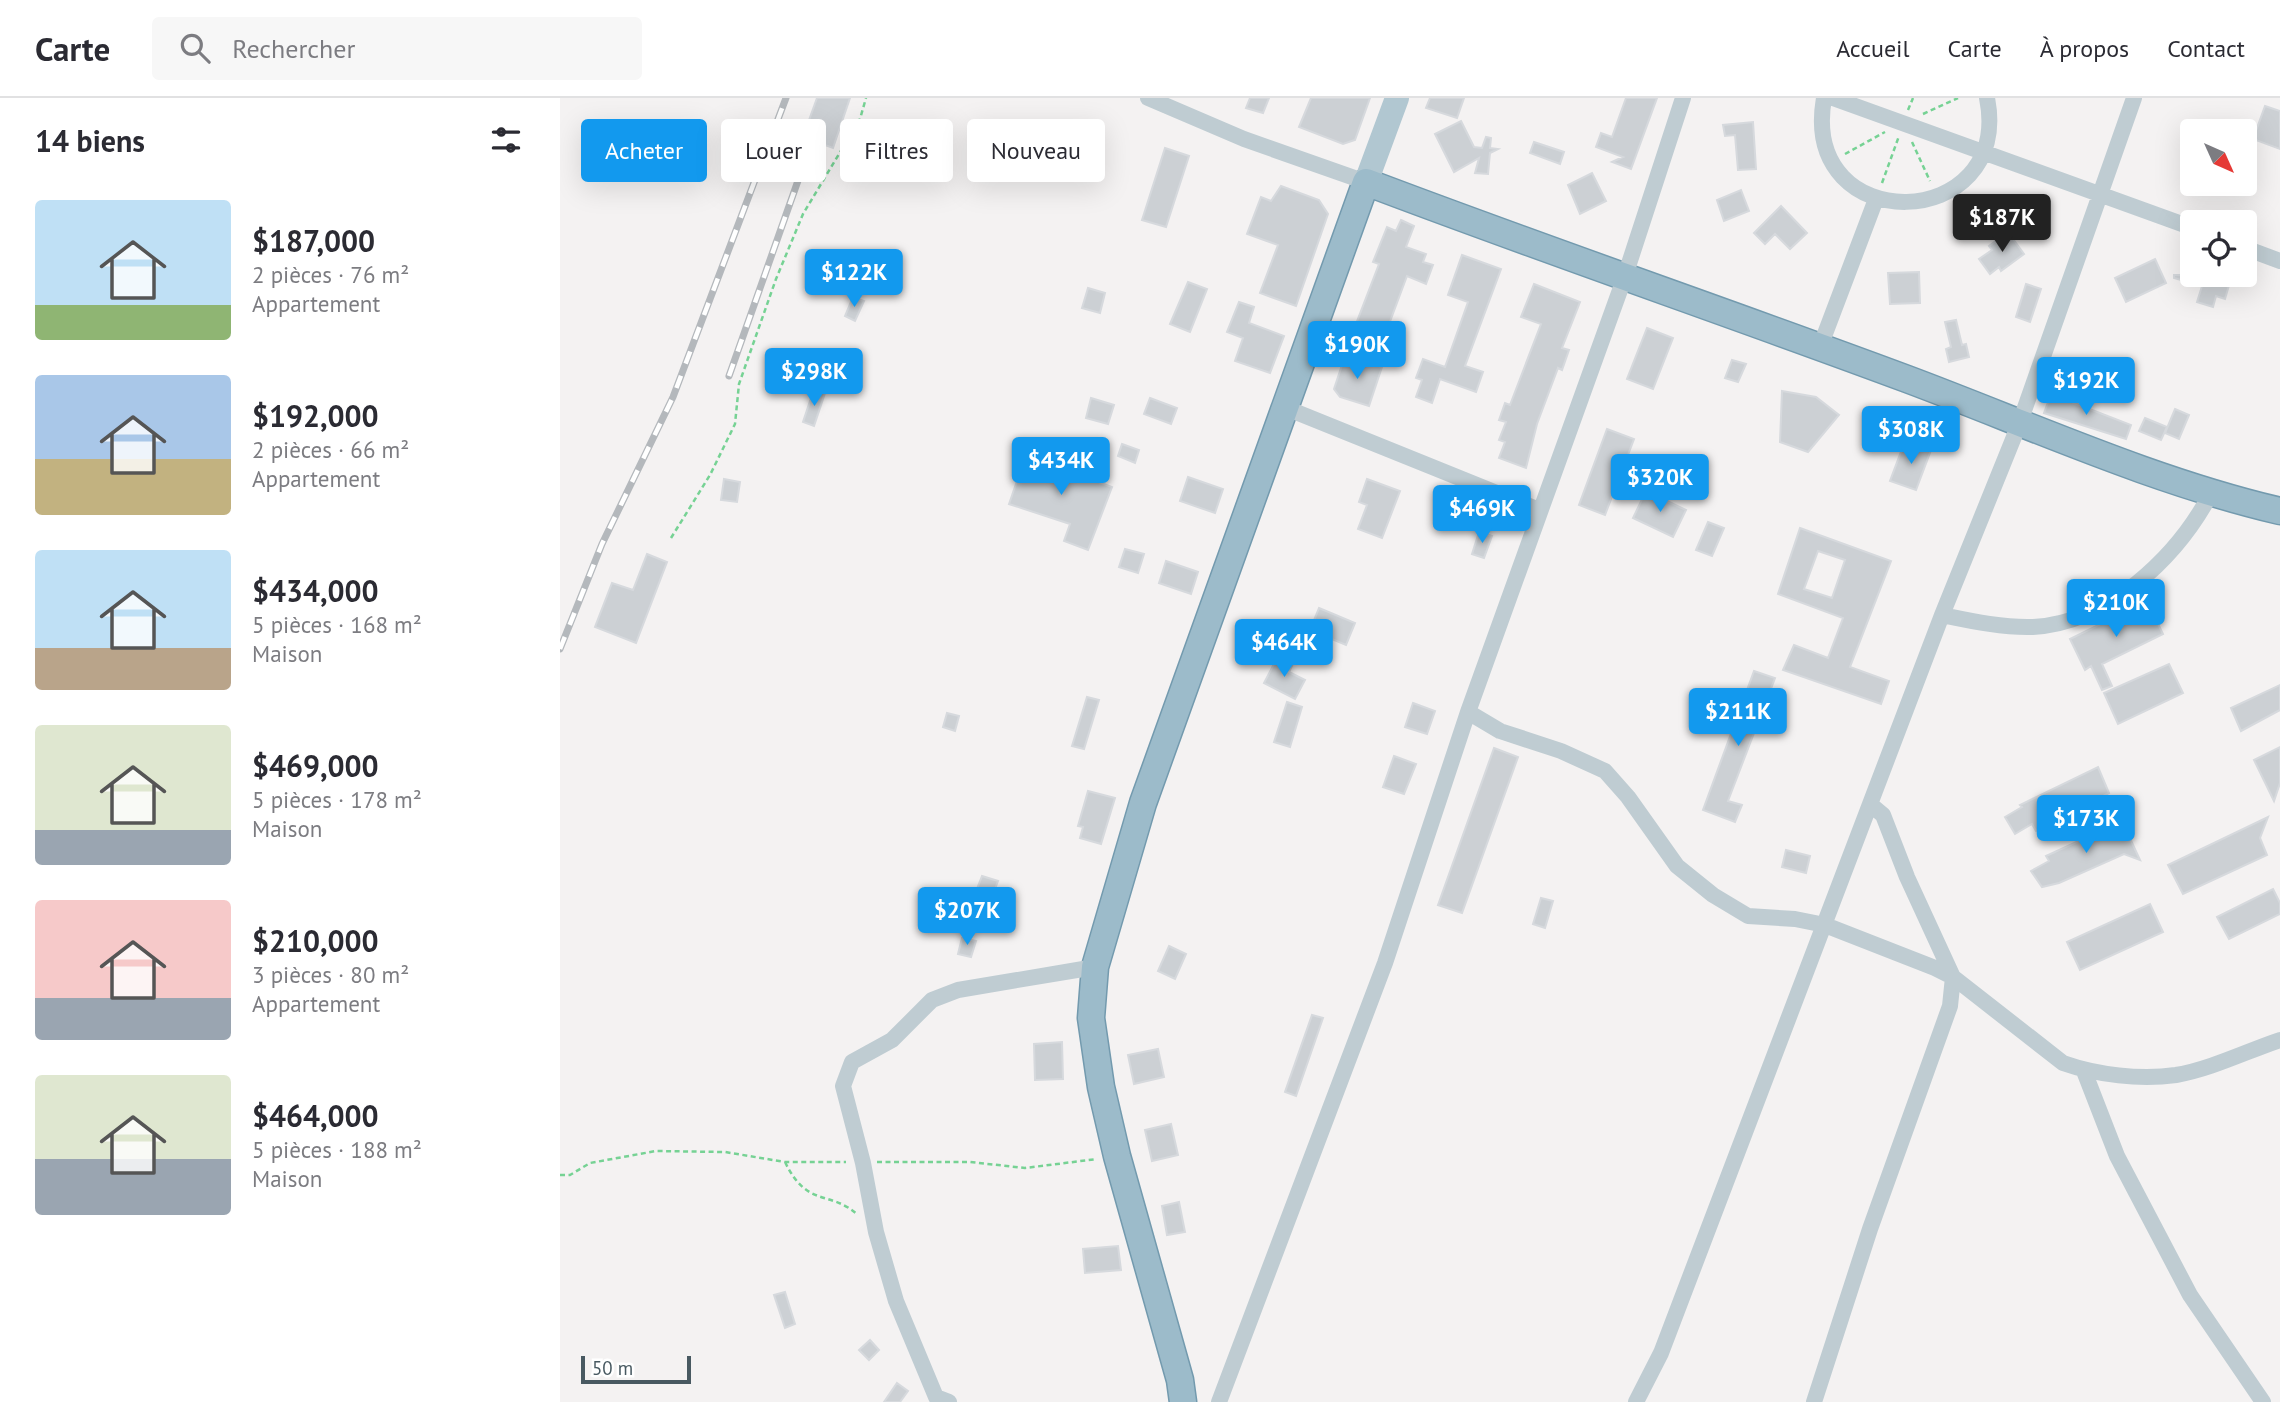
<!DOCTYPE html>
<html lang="fr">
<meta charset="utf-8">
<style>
:root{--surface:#fff;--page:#f7f7f7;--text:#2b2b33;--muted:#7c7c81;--line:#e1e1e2;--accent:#1299ee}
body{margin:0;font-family:"PT Sans",sans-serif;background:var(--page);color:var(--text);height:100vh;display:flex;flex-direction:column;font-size:26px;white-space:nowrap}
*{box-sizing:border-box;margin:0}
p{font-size:23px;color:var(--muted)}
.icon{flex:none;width:38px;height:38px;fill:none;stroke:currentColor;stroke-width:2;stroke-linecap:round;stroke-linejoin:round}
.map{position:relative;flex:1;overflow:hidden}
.drawer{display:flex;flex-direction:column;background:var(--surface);width:560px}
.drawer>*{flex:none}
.banner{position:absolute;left:21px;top:21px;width:665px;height:63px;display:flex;gap:14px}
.needle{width:46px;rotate:135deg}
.tools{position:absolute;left:1620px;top:21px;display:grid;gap:14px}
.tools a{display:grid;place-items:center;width:77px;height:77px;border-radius:7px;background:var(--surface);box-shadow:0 7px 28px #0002;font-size:35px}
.scale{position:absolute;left:21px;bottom:18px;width:110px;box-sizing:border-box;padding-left:7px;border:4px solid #485961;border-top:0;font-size:19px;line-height:24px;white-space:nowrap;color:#485961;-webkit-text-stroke:5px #fff;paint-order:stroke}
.price{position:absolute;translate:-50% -60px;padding:0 16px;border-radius:7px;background:var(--accent);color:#fff;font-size:23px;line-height:46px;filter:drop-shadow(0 2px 4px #0008)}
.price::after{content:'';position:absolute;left:50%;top:42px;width:21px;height:16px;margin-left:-10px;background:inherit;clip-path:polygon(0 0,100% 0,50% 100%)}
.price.active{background:#222;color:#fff}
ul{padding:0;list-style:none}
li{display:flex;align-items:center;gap:21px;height:175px;padding:0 35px}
li span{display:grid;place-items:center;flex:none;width:196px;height:140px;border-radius:7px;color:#555}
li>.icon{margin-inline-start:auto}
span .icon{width:84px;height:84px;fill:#fffc;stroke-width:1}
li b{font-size:30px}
h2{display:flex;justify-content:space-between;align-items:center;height:84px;padding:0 35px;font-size:30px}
.tag{padding:0 24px;border-radius:7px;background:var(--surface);box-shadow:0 7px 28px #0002;font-size:24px;line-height:63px}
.tag.active{background:var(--accent);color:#fff}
header{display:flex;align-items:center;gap:42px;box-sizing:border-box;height:98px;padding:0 35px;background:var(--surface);border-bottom:2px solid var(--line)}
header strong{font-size:33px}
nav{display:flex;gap:38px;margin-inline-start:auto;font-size:24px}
.search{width:490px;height:63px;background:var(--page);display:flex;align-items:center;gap:18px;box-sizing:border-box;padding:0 24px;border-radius:7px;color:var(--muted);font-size:26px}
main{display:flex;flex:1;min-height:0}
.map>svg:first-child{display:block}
</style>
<header>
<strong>Carte</strong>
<div class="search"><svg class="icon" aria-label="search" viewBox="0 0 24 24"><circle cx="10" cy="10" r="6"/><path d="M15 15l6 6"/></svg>Rechercher</div>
<nav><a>Accueil</a><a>Carte</a><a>À propos</a><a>Contact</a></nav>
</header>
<main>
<section class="drawer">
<h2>14 biens<svg class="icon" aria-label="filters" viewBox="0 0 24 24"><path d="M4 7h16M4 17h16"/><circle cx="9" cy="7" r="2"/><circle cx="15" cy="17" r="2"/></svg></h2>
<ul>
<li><span style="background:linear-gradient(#bfe0f5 75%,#8fb573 0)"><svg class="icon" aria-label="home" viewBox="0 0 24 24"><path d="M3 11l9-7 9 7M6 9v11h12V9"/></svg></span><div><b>$187,000</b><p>2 pièces · 76 m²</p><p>Appartement</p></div></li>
<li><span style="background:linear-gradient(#a9c7e8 60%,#c2b280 0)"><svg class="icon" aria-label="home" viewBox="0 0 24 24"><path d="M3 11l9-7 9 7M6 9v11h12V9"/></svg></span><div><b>$192,000</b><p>2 pièces · 66 m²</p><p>Appartement</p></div></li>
<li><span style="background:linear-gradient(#bfe0f5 70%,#b9a48a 0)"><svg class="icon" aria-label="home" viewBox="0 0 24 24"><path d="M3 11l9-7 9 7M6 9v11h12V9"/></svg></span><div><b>$434,000</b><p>5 pièces · 168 m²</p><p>Maison</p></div></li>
<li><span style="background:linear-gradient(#dfe7d0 75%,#9aa5b1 0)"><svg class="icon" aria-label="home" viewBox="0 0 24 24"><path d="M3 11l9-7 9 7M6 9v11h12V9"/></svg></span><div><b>$469,000</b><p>5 pièces · 178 m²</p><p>Maison</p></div></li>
<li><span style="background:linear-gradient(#f6c9c9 70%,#9aa5b1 0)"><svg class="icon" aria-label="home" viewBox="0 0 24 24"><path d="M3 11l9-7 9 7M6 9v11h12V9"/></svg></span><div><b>$210,000</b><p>3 pièces · 80 m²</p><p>Appartement</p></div></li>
<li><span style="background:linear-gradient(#dfe7d0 60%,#9aa5b1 0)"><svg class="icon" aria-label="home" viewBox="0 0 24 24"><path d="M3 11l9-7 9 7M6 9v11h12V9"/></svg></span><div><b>$464,000</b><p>5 pièces · 188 m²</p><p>Maison</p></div></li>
</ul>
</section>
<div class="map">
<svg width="1720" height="1304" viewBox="0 0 1720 1304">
<rect width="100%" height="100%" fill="#f4f2f2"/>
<path fill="#ccd0d4" stroke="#d6d9dd" stroke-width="2" fill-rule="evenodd" d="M257,0H290L273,50L243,39Z
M690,0H709L703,15L686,10Z
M751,0H810L795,42L783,46L739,29Z
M870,0H904L897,20L866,10Z
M1066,0H1097L1071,71L1052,64L1063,59L1036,49L1041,35L1052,39Z
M1705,8L1720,13V51L1693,41Z
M901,23L914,49L922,50L926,39L931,40L930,50L938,51L930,55L928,76L915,75L919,60L894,74L875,36Z
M1193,24L1196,71L1178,72L1175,37L1165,38L1163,27Z
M974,44L1004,54L1000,66L970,55Z
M605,50L629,58L606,129L582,122Z
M1032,75L1046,103L1020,116L1008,87Z
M721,88L759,102L768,116L736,208L700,195L718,147L687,136L701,99L711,103Z
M1181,92L1189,113L1164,123L1157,102Z
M1221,108L1247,135L1230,151L1215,136L1205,146L1194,135Z
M841,122L854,128L846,149L866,156L863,164L873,167L866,186L847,178L825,237L796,226L819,166L813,164L827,129L836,133Z
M1448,134L1464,156L1441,173L1439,169L1430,176L1419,161L1432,152L1429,148Z
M902,157L941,171L905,268L923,274L916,294L880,281L872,305L856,299L862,282L856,280L863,261L885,269L908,204L888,197Z
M1595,161L1606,185L1566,204L1555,180Z
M1359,174L1360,205L1330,206L1328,175Z
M1614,177H1672L1665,201L1656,198L1653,209L1637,204L1642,188L1614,180Z
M628,184L647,191L630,234L610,226Z
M974,186L1020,204L1002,250L1009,252L1002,272L998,270L977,326L966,370L939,360L945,344L939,342L946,324L939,322L945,305L950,307L981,226L961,219Z
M1466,186L1481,191L1470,224L1456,219Z
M528,190L545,195L540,215L522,210Z
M293,199L304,203L295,223L285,218Z
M679,204L694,209L689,225L724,238L710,275L675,263L683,240L667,234Z
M1396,222L1402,247L1406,246L1409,259L1389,264L1386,251L1391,249L1385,224Z
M1087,230L1113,240L1093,291L1067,281Z
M785,258L822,269L809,308L780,299L774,291Z
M1172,262L1186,266L1178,284L1165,280Z
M254,291L265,295L254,328L243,324Z
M1222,293L1256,299L1279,317L1248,354L1220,344Z
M1491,296L1571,327L1566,341L1484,315Z
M531,300L554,307L548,326L526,320Z
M590,300L617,310L611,326L584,316Z
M1615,311L1629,317L1619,341L1605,335Z
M1585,320L1607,329L1601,342L1579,333Z
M1047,331L1074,341L1045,417L1019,407Z
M1345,343L1371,352L1356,392L1330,383Z
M562,346L579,352L575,365L558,358Z
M467,354L512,367L510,373L552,389L528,452L504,443L510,426L449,406Z
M628,379L663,391L655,415L620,403Z
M164,381L180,384L177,404L161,402Z
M807,381L840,393L822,440L798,431L807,407L799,404Z
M1086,393L1126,412L1113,439L1073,420Z
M1148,424L1164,430L1152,458L1136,452Z
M1240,430L1331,463L1290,569L1329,583L1321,606L1223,572L1234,547L1268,560L1283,520L1218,496ZM1258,453L1285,462L1272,500L1244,491Z
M919,434L932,438L924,460L912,456Z
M565,451L584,456L578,475L559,469Z
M87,456L107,464L76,545L35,529L52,485L73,492Z
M606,463L638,474L631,496L599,485Z
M1587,503L1603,536L1542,566L1552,588L1542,592L1531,568L1525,572L1510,541Z
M759,510L795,525L786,547L750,532Z
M717,560L732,568L729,574L745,582L735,601L704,585Z
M1609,566L1623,595L1558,626L1544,595Z
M1194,573L1215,580L1168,703L1182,707L1175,724L1143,712Z
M1720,587V612L1681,633L1671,610Z
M527,599L539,602L524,651L512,648Z
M727,604L742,609L730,649L714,644Z
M853,605L875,613L867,636L845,629Z
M387,615L399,618L395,633L383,629Z
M1720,649V685L1714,703L1694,662Z
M934,650L958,659L902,815L878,807Z
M834,658L856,666L844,696L823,689Z
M1538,669L1549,695L1476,733L1472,726L1455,736L1445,719L1462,709L1460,707Z
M528,693L555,700L541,746L520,740L523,729L518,728Z
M1708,719L1700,740L1707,757L1623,796L1608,767Z
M1562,723L1580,762L1564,756L1499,785L1482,789L1471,773L1489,763L1486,758Z
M1226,752L1250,758L1246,775L1222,769Z
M422,778L438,783L428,810L412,804Z
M1713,791L1720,805V816L1669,841L1657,819Z
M981,800L993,803L985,830L973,826Z
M1590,806L1603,834L1520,872L1507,844Z
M402,840L416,843L411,859L398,856Z
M609,848L626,856L615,881L598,873Z
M752,917L763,920L736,998L725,994Z
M502,944L503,981L475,982L474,946Z
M598,951L604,979L574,986L568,957Z
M611,1026L618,1057L592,1063L585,1032Z
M619,1104L625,1134L607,1137L602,1108Z
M558,1148L561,1172L525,1175L523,1151Z
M225,1194L235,1226L225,1230L214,1197Z
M310,1242L319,1252L309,1262L299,1252Z
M337,1285L348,1293L340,1304H324Z"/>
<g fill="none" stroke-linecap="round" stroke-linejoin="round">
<defs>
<path id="trunk" d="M623,1304L620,1282L557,1058L541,989L531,920L535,869L583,705L806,84C985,152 1167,214 1347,281C1470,327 1592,383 1720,413"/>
</defs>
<use href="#trunk" stroke="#739aae" stroke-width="29"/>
<path stroke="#76d294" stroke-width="2.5" stroke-dasharray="5 3.5" stroke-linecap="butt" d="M1348,12L1353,0
M1363,16L1398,0
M1352,44L1370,83
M1285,56L1325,34
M1322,85L1339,38
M111,440L150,377L175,326L179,286L216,181L243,116L300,21L306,0
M225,1064C248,1111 269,1091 298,1117
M317,1064H410L465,1070L537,1061
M0,1077H10L30,1065L96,1053L165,1054L225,1064H286"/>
<path stroke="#bfccd2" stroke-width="16" d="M588,0L684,41L806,84
M1264,0C1239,142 1454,135 1427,0
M1273,0L1633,130
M1685,150L1720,163
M1260,249L1316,101
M726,310L979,412
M1382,517C1411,523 1443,530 1473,529C1548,525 1616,460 1650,397
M908,614L940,633L1001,653L1045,673L1068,699L1117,768L1153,797L1188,818L1235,821L1265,827L1375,870L1393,879L1503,965C1537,977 1580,982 1616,977C1651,971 1687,953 1720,942
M1524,973L1557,1058L1630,1197L1703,1304
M389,1304L376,1299L336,1203L316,1134L303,1065L283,988L292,964L332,942L372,902L398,892L535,869
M659,1304L825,865L908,614L1064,181L1123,0
M1076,1304L1101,1255L1382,517L1460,324L1574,0
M1254,1304L1310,1131L1390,908L1393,879L1347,779L1323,717L1311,707"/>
<path stroke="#b1c7d1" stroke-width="24" d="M806,84L837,0"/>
<use href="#trunk" stroke="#9cbbca" stroke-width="26"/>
<defs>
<path id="rail" d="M169,278L246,60
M0,551L42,446L113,299L226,0"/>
</defs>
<use href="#rail" stroke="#b4b8bc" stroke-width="7"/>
<use href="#rail" stroke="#fff" stroke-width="4.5" stroke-dasharray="13" stroke-linecap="butt"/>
</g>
</svg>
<div class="tools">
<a><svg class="needle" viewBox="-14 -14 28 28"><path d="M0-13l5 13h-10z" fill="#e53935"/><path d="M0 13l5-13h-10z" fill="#7c7c81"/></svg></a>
<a><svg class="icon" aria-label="locate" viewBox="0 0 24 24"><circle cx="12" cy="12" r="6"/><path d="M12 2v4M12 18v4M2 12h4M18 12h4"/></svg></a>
</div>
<div class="scale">50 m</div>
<b class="price active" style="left:1442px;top:156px">$187K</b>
<b class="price" style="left:294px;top:211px">$122K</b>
<b class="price" style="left:797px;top:283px">$190K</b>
<b class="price" style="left:254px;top:310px">$298K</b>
<b class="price" style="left:1526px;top:319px">$192K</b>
<b class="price" style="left:1351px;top:368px">$308K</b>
<b class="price" style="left:501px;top:399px">$434K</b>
<b class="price" style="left:1100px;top:416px">$320K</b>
<b class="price" style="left:922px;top:447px">$469K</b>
<b class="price" style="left:1556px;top:541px">$210K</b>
<b class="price" style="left:724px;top:581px">$464K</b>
<b class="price" style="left:1178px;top:650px">$211K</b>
<b class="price" style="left:1526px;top:757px">$173K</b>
<b class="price" style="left:407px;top:849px">$207K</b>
<div class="banner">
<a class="tag active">Acheter</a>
<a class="tag">Louer</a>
<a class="tag">Filtres</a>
<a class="tag">Nouveau</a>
</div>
</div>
</main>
